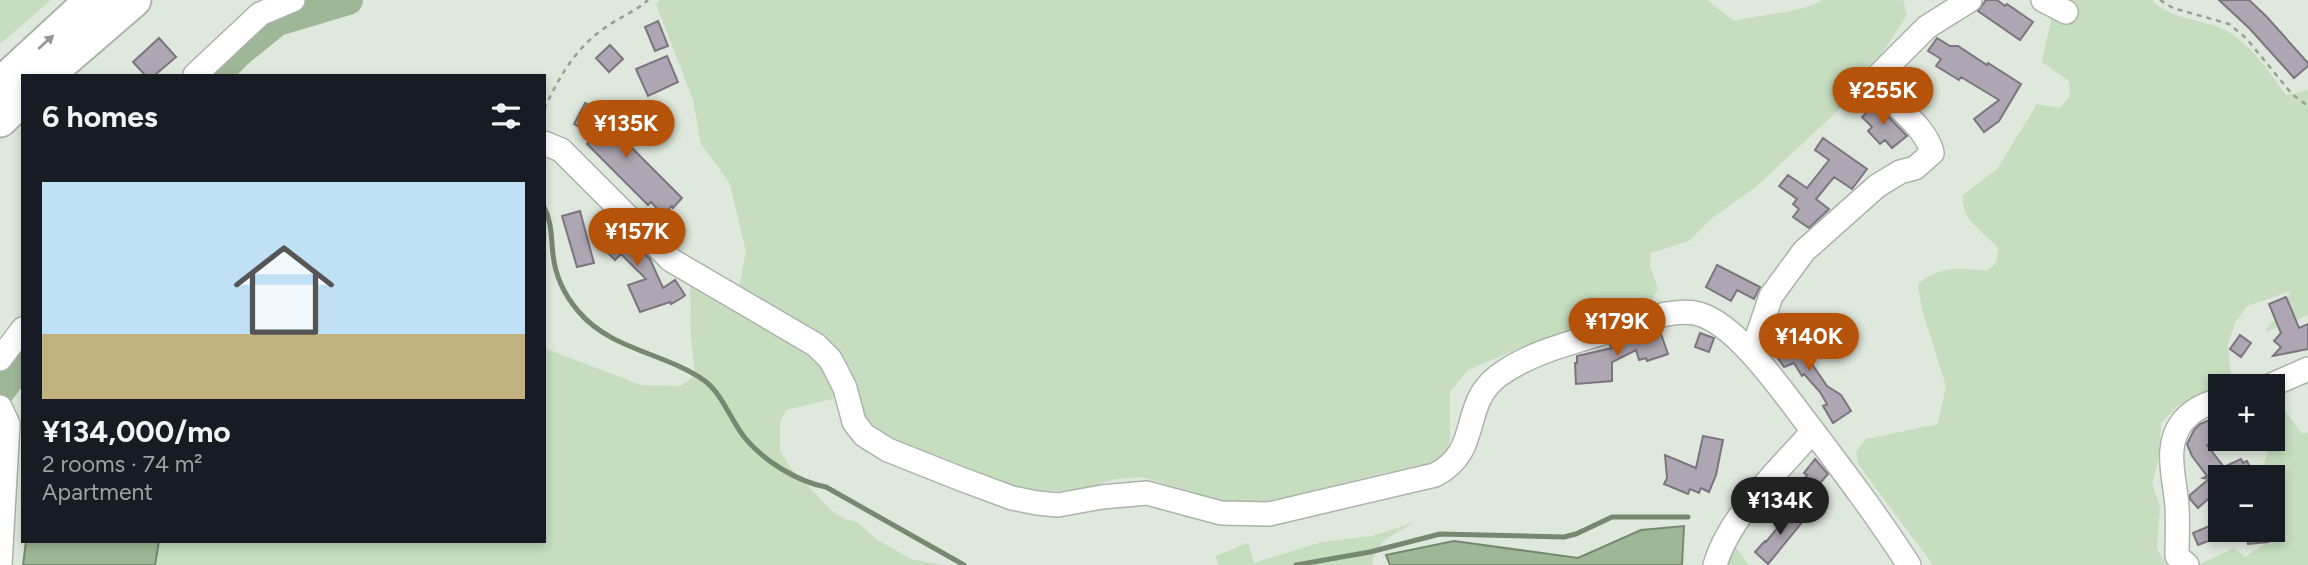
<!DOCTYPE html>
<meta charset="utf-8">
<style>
:root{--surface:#171b24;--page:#242831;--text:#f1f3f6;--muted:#9ea1a6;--accent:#b45309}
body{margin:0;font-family:Figtree,sans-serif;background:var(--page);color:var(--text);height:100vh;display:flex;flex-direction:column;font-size:26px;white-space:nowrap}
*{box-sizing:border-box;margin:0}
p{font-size:23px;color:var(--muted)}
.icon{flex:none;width:38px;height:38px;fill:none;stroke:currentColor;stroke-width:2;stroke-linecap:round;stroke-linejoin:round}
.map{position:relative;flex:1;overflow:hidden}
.side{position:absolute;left:21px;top:74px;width:525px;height:469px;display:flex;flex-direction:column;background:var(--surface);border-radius:0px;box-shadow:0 4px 10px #0003}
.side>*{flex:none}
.fabs{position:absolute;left:2208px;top:374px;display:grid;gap:14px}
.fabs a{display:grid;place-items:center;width:77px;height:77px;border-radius:0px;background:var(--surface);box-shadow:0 4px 10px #0003;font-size:35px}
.price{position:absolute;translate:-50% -60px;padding:0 16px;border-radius:24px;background:var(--accent);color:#fff;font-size:23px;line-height:46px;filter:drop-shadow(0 2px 4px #0008)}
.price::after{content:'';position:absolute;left:50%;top:42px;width:21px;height:16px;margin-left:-10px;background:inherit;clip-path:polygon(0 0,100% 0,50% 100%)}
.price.active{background:#222;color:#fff}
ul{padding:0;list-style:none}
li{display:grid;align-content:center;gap:14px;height:371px;padding:0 21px}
li span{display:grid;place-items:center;height:217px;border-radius:0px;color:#555}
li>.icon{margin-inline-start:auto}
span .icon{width:126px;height:126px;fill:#fffc;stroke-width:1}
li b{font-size:30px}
h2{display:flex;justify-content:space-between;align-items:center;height:84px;padding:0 21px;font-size:30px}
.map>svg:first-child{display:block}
</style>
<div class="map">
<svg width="2308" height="565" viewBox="0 0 2308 565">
<rect width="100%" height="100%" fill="#dfe8dd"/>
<path fill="#c6ddbf" d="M0,0H51L0,44Z
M660,0H1707L1734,21C1754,16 1809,11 1822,0H1903L1907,15L1881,55L1855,76L1860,90L1757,186L1712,218L1689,241L1651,253L1650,266L1658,289L1648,307L1517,349L1468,370L1450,392V441L1444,460L1371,476L1272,502L1233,504L1142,477L1115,479L1091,487L1062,491H1034L1001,482L882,434L863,415L850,374L739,287L746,252L730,184L701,144L693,100L656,4Z
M2054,0H2152C2172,21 2202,18 2227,31C2252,45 2269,72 2286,95L2308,90V315L2266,332L2267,328L2280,315L2291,291L2247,306L2235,323L2228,344L2230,368L2235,385L2221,387V392L2202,401L2179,405L2161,423L2159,457L2152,483L2160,507L2157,549L2166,565H1933L1858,464L1856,452L1866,439L1938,424L1946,386L1922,310L1918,284C1943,265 1958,268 1988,271L1997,261L1998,248C1983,231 1960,220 1963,195L1997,169L2037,104L2060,108L2070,96L2069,81L2042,62C2045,41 2053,21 2054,0Z
M690,283L808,351L825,370L836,398L786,410L780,422V451L789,466L830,509L844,519L857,522L876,539L911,559L944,565H155L159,541H544V348L641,385L680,386L695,375L691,339Z
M2284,409L2302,434L2308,432V565H2198L2234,548L2245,557L2268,542L2265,530H2273V478H2265L2263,465Z
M1415,522L1383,541L1372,560L1373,565H1219L1215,556L1248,543L1254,563L1322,542L1372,536Z
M1728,537L1749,565H1721Z"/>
<path fill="#9eb897" stroke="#758870" stroke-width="2" d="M1684,526L1682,565H1390L1386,555L1454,541L1578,558L1641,530Z
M26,541H159L155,565H23Z"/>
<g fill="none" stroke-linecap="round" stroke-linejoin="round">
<path stroke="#758870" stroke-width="5" d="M544,207C552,222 551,238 553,254C555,275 565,296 579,312C611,350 666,353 705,381C723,395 731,421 745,438C764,461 798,482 826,487L964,565
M1296,565L1370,552L1440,534L1564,537L1576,534L1612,517H1688"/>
<path stroke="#9eb897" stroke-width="30" d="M216,75L240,51L277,21L348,0
M0,391L23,360"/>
</g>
<path fill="#aea6b2" stroke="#7c7580" stroke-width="2" d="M1986,0H1997L2005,6L2007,4L2033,22L2020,40L1978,11Z
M2219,0H2249L2266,16L2308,63V66L2294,78L2250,29Z
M658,21L668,46L655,51L645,27Z
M159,38L176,57L155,75H145L133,62Z
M1937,38L1950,46H1958L1987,65L1988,63L2021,84L1999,121L1984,132L1974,119L1999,100L1961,77L1959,80L1936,66L1941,59L1928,51Z
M610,45L623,59L609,72L596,58Z
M667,56L678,82L648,96L636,69Z
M585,103L615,119L611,127L682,198L673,208L672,206L663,215L651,202L648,205L587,144L595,135L574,124Z
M1876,104L1907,136L1892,148L1885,140L1880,144L1868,131L1872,127L1862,117Z
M1823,138L1867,169L1852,189L1834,177L1816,199L1829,209L1809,228L1793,217L1799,209L1793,204L1797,199L1779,186L1788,175L1807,188L1829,160L1815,150Z
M580,211L594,263L577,267L562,216Z
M608,217L650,259L663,288L675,280L685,295L683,297L671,304L670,302L640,312L628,285L646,279L621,254L615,260L590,235Z
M1717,265L1760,287L1754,299L1737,290L1731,301L1706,287Z
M2286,297L2299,328L2308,324V349L2273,356L2281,347L2274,341L2281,333L2269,304Z
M1790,327L1801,344L1799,345L1827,386L1841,395L1851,411L1833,423L1823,406L1827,404L1820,392L1804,374L1802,376L1794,363L1784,367L1775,354L1778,352L1771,340Z
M1660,331L1668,354L1647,361L1646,358L1639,360L1636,350L1612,362V381L1576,384L1575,363H1577V356L1612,348L1610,345Z
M1700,333L1714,338L1709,352L1695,347Z
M2240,335L2251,343L2241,357L2230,349Z
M2221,415V437L2207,445L2224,467L2241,459L2243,463L2247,461L2255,478H2221V495L2217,491L2198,508L2190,499V495L2209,479L2203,478L2207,476L2192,456L2187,444L2194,430L2200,424Z
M1703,436L1723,440L1716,475L1709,492L1701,488L1699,493L1690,489L1688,494L1664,484L1667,478L1665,455L1696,468Z
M1815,459L1828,474L1813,491L1802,482L1807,475L1804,473Z
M1792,510L1804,520L1768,564L1755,552L1765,541L1766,542Z
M2221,521V536L2198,545L2193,533Z
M2247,530H2267L2268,542L2248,544Z"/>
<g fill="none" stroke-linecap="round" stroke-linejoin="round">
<defs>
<path id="minor" d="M2043,0L2066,12
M195,75L260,14L293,0
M544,143L561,150L671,260L816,345L830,359L836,370L845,388L854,422L864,435L888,450L961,479L1012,498L1037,503L1058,505L1102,497L1147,493L1221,513L1269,514L1435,475C1483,450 1459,406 1498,376C1526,355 1563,345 1596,335C1623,327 1672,306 1699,314C1738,325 1785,395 1810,427C1844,472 1878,517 1909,565
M1752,352L1771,296L1804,251L1877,186L1900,172L1915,168L1932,153C1927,127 1892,105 1877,83V77L1927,27L1970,0
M0,359L23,329
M2267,387L2308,369
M0,407L8,424L0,565
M1715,565C1729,516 1780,469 1813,431
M2187,565L2177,556C2177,540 2178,523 2177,507C2175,477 2163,446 2183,421C2194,409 2205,403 2221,401"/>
<path id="highway" d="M47,75L134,0
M0,85L92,0
M0,120L23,98"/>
</defs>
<use href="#minor" stroke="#abb4a9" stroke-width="26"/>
<use href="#highway" stroke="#abb4a9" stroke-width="37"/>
<path stroke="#989f96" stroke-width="2.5" stroke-dasharray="5 5" stroke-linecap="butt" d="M2160,0L2173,8L2229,24L2246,38L2292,94L2308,106
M544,109C560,76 575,48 606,27C620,17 636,11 648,0"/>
<use href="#minor" stroke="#fff" stroke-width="23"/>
<use href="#highway" stroke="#fff" stroke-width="33"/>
</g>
<defs><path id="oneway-solid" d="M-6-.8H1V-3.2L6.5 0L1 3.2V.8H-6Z" transform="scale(1.75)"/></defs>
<use fill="#969896" href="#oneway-solid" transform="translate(46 42) rotate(-42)"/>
</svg>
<div class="fabs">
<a>+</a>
<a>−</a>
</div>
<b class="price" style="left:1883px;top:127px">¥255K</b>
<b class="price" style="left:626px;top:160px">¥135K</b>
<b class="price" style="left:637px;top:268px">¥157K</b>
<b class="price" style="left:1617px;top:358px">¥179K</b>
<b class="price" style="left:1809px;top:373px">¥140K</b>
<b class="price active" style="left:1780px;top:537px">¥134K</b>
<section class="side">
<h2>6 homes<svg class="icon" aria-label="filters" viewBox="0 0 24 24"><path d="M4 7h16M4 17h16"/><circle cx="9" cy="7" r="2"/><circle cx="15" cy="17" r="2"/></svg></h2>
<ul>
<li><span style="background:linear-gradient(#bfe0f5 70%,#c2b280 0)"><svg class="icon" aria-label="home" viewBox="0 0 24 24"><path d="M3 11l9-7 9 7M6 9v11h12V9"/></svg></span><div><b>¥134,000/mo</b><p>2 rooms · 74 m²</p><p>Apartment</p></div></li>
</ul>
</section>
</div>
